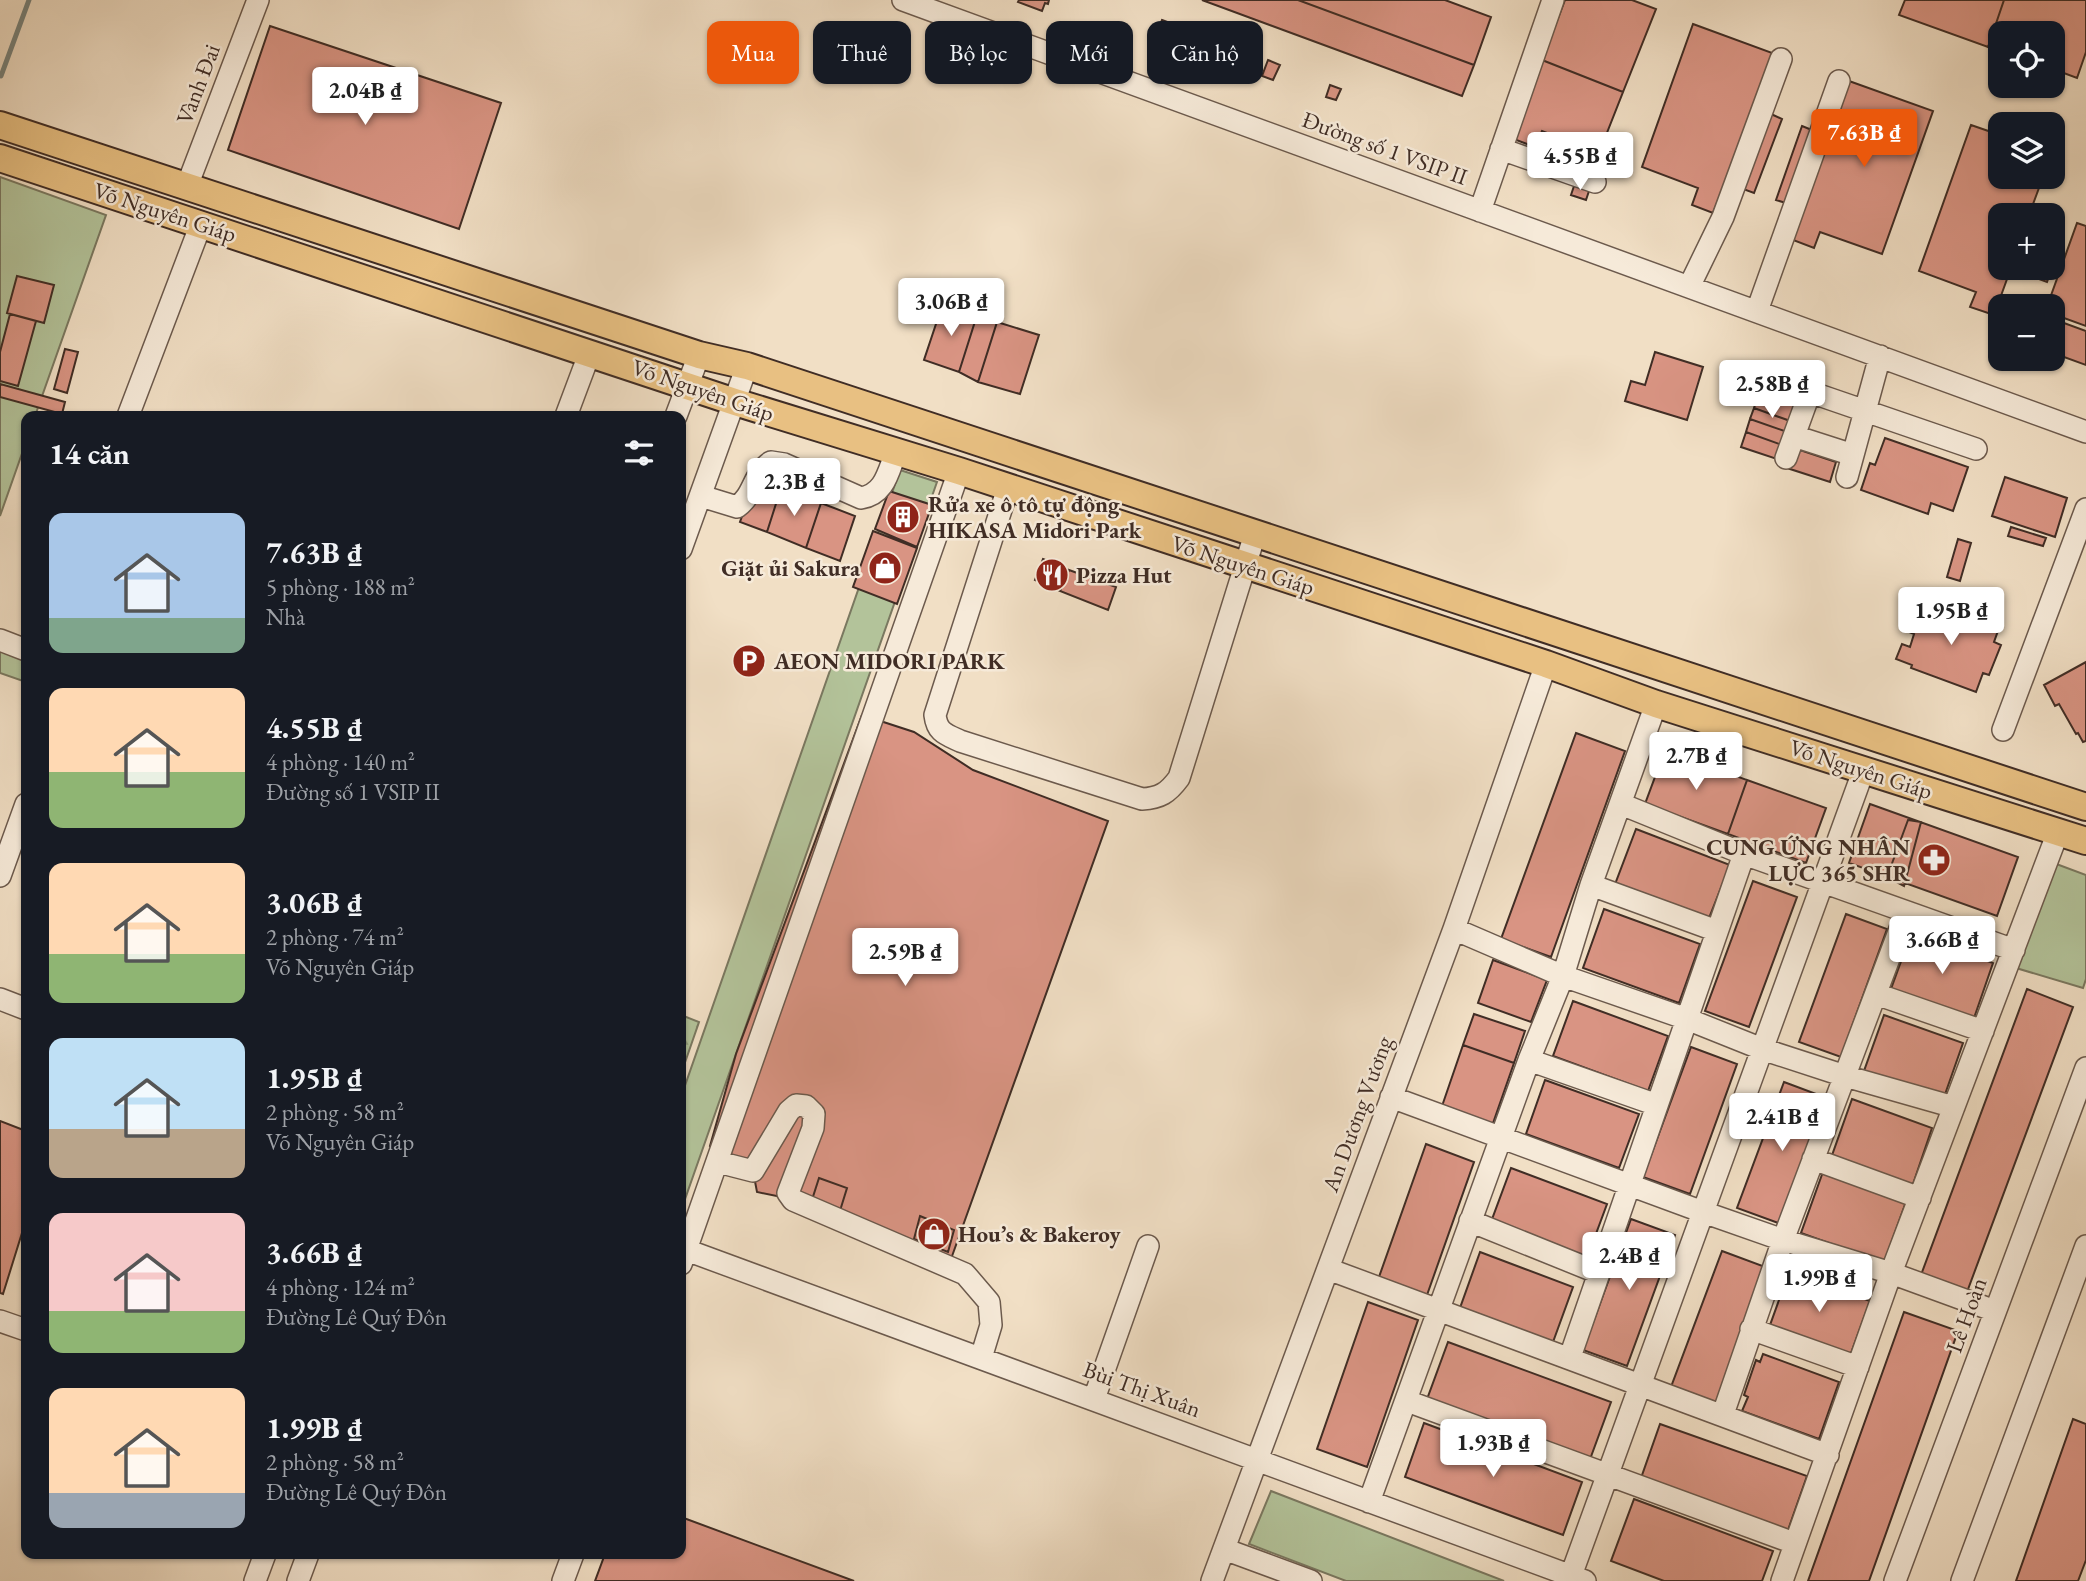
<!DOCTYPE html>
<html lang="vi">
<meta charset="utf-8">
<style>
:root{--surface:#171b24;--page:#242831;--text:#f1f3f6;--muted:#9ea1a6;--accent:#ea580c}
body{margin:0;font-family:"EB Garamond",serif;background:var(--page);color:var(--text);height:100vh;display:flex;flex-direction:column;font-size:26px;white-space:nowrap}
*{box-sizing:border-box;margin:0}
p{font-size:23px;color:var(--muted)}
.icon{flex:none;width:38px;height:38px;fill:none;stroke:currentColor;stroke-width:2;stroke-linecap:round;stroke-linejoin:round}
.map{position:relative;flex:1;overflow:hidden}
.side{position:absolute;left:21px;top:411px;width:665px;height:1148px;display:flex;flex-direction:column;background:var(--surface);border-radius:14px;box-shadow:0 2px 5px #0004}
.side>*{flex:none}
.hud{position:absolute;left:707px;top:21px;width:665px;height:63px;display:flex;gap:14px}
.fabs{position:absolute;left:1988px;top:21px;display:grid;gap:14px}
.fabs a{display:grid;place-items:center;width:77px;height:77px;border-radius:14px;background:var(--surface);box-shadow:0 2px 5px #0004;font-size:35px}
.price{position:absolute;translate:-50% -60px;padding:0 16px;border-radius:7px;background:#fff;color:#222;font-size:23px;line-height:46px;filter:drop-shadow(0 2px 4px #0008)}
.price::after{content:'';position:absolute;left:50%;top:42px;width:21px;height:16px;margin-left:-10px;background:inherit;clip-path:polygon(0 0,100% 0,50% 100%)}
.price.selected{background:var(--accent);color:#fff}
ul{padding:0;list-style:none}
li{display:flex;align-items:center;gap:21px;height:175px;padding:0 28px}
li span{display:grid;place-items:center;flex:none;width:196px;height:140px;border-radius:14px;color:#555}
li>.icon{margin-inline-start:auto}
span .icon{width:84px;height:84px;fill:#fffc;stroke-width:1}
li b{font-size:30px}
h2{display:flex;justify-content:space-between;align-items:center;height:84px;padding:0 28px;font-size:30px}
.pill{padding:0 24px;border-radius:14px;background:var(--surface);box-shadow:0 2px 5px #0004;font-size:24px;line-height:63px}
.pill.selected{background:var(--accent);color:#fff}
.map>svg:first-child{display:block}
</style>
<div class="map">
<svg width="2086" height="1581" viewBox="0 0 2086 1581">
<defs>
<pattern id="forest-firs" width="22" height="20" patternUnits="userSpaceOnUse" patternTransform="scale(1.75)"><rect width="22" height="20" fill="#b3c39a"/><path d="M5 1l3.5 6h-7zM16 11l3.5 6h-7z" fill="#939f7d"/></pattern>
</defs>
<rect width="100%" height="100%" fill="#f1dfc5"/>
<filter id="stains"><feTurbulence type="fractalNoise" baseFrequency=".00286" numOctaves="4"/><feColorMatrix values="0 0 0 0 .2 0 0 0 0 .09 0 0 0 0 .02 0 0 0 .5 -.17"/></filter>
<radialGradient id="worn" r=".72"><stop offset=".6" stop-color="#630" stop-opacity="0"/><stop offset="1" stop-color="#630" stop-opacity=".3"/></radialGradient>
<path fill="url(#forest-firs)" stroke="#7a7860" stroke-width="2" d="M681,1015L699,1022L681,1074Z"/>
<path fill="#b3c39a" stroke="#7a7860" stroke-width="2" d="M0,177L106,215L35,416H26V442L0,516Z
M900,470L937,482L684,1202L681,1201V1097Z
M0,631L26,642V672L23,681L0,673Z
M2051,862L2086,875V979L2083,988L2016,968Z
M1271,1491L1504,1581H1346L1249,1544Z"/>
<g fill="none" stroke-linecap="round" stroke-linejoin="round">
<path stroke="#77837d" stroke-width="5" d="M1,76L29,0"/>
</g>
<path fill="#d99483" stroke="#402d25" stroke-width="2" d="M1019,0H1049L1048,4L1045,3L1042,11L1018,2Z
M1202,0H1298L1474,65L1462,96Z
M1298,0H1445L1491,17L1474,65Z
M1565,0H1632L1656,9L1623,92L1542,60Z
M1905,0H2004L1988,47L1899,15Z
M2004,0H2086V52L2077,78L2053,69V33H2000V51L1988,47Z
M1162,20L1181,27L1175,43L1156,36Z
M1693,24L1775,54L1724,197L1720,196L1713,213L1692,205L1698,188L1642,167Z
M270,26L501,103L459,229L228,150Z
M1208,34L1229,40L1228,43L1236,46L1230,61L1215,55L1214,60L1206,57L1210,45L1204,43Z
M1268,60L1280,65L1273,80L1262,76Z
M1542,60L1623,92L1599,153L1542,131L1535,147L1511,138Z
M1849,81L1933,111L1882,254L1820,232L1814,248L1793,240Z
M1330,85L1341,89L1336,100L1326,97Z
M1771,114L1782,119L1754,193L1743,189Z
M1971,125L2000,135V177H2043L2029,215H2000V268H2011L1994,315L1970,307L1976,292L1919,271Z
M1802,126L1812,130L1786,203L1776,200Z
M1575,183L1590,188L1586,200L1571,195Z
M2077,223L2086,226V326L2053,314L2055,304L2049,301Z
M2053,231L2063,235L2053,266Z
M2034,268H2052L2047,282L2031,276Z
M17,276L54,285L44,323L7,313Z
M943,303L977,315L959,372L924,360Z
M10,314L36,321L18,386L0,381V352Z
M977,315L997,322L978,382L959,372Z
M2053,319L2086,331V365L2053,353Z
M997,322L1039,335L1020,394L978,382Z
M65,349L78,352L67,393L54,389Z
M1655,352L1703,367L1687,420L1625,401L1631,381L1645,385Z
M0,384L65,402L62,414L0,397Z
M1762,385L1784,392L1781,399L1799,406L1793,422L1754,408Z
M1754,408L1793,422L1790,433L1750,419Z
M1750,419L1790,433L1785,446L1746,432Z
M1746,432L1785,446L1780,460L1741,447Z
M1885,438L1968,467L1953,511L1931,503L1928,514L1861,490L1870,463L1875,465Z
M1794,448L1836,462L1830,482L1787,468Z
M2005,477L2067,498L2055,537L1992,516Z
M755,479L781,488L767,532L740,522Z
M781,488L821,503L806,548L767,532Z
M889,491L932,505L917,547L875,529Z
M821,503L855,516L840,561L806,548Z
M2011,527L2046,538L2043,546L2008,536Z
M873,531L917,548L897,604L853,587Z
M1958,539L1971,543L1960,581L1947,577Z
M1043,559L1069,570L1060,591L1035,580Z
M1069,570L1116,587L1108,610L1060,591Z
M1927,601L1999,628L1994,642L2001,645L1989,675L1983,673L1976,692L1911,668L1912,665L1896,659L1902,644L1910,647L1914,634L1909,632L1916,615L1921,617Z
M2086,662V741L2083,742L2078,733L2076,734L2059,704L2055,706L2044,685Z
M862,715L914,732L973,770L1108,821L951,1259L811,1203L757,1192L753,1171L710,1146L736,1054Z
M1576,733L1625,751L1551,957L1501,939Z
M1665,750L1747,780L1728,834L1645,804Z
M1747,780L1826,808L1806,863L1728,834Z
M1870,804L2018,857L1997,916L1849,863Z
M1908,820L1921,822L1904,886L1887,877Z
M1636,829L1730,865L1707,923L1614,887Z
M1753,881L1797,897L1749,1027L1705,1011Z
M1604,909L1700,944L1679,1003L1583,968Z
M1846,914L1887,929L1841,1057L1799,1042Z
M1911,934L1993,963L1974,1018L1891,989Z
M1493,960L1547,980L1531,1022L1478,1003Z
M2027,989L2073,1007L1967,1292L1921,1275Z
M1573,1001L1668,1036L1648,1091L1553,1056Z
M1474,1014L1525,1031L1514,1063L1463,1045Z
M1884,1015L1963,1043L1943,1100L1864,1071Z
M1463,1045L1514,1063L1492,1126L1441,1109Z
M1691,1047L1737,1064L1690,1194L1643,1177Z
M1545,1080L1639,1114L1619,1168L1526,1134Z
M1784,1082L1827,1098L1781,1224L1737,1208Z
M1852,1099L1932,1128L1911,1190L1830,1161Z
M0,1121L26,1131V1220L3,1294L0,1293Z
M1426,1144L1474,1162L1427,1295L1379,1277Z
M1511,1168L1607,1204L1587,1258L1491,1222Z
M1824,1169L1907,1199L1884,1263L1801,1233Z
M819,1178L847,1188L839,1214L811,1203Z
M920,1216L954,1230L948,1252L914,1239Z
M1631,1219L1675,1235L1627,1366L1583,1350Z
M1722,1251L1768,1268L1718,1404L1671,1387Z
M1480,1252L1573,1287L1553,1342L1460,1308Z
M1789,1272L1870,1301L1850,1356L1769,1328Z
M1368,1302L1418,1320L1367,1467L1317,1449Z
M1904,1312L1958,1331L1869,1581H1808Z
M1448,1342L1611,1402L1589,1462L1426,1402Z
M1763,1354L1839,1382L1819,1439L1742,1411L1748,1397L1744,1395L1756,1360L1760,1362Z
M2073,1419L2086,1424V1560L2078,1581H2016Z
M1424,1423L1582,1482L1563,1535L1405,1477Z
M1660,1424L1807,1476L1787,1533L1640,1481Z
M1634,1499L1773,1551L1762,1581H1664L1611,1561Z
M681,1517L854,1581H595L605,1554H681Z"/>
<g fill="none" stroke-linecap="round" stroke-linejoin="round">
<defs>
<path id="minor" d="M903,0L2086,432
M1501,149L1595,182
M187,186L258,0
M1480,211L1553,0
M1689,287L1723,217L1781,59
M1757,311L1839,81
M128,416L201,224
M566,416L590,352
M676,416L699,355
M1794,436L1853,455
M1786,458L1810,392L1976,449
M1847,477L1880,356
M1008,488L935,715C937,732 945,734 960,741L1142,799C1160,798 1168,793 1179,778L1255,534
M701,496L737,507C755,494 752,475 771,462L784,464L861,498C885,494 888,472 896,452
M681,549L747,366
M0,640L26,650
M2003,730L2086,509
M1621,804L1744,854L2014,950
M0,876L26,804
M1591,885L1717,931
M1454,929L1563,976L1687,1019L1762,1049L1845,1076L1954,1107
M1876,994L1983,1031
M0,999L26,1009
M1529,1060L1657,1105
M1391,1097L1703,1212L1783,1240L1891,1273L1995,1311
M1813,1159L1920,1198
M718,1162L753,1171L789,1111L796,1105L806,1106L814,1114L813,1128L788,1193L793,1200L965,1274L989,1302L991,1325L981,1358
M1470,1221L1599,1273
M681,1248L1585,1581
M681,1264L959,471
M1328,1269L1828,1455
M0,1321L26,1330
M1751,1329L1858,1367
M1570,1357L1744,854
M1094,1399L1148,1246
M1407,1401L1794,1543
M1723,1414L1783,1240L1906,913
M1369,1502L1529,1060L1563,976L1591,885L1656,704
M1224,1549L1311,1581
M255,1581L265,1554
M298,1581L308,1554
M563,1581L573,1554
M1212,1581L1454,929L1546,664
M1569,1581L1864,769
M1782,1581L1891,1273L2058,832
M1895,1581L2086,1068
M1962,1581L2086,1246"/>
<path id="major" d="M0,125L699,355L747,366L2086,807
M0,158L735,402L959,471L1546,664L1656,704L2086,841"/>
</defs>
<use href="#minor" stroke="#6c5a4d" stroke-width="24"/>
<use href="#major" stroke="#402d25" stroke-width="30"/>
<use href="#minor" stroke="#f6ead9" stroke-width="21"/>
<use href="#major" stroke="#e8c082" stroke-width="26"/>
</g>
<defs>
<symbol id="building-disc" viewBox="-11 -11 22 22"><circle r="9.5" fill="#8f2418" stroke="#f6ead9"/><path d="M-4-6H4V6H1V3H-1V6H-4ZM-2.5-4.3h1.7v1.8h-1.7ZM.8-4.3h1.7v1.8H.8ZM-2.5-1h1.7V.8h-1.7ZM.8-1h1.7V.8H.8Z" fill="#fff"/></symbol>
<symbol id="shop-disc" viewBox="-11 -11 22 22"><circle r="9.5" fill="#8f2418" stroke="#f6ead9"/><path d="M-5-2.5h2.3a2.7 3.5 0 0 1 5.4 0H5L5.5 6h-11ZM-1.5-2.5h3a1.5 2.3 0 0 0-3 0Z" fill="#fff"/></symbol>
<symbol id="restaurant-disc" viewBox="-11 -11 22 22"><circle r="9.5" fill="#8f2418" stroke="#f6ead9"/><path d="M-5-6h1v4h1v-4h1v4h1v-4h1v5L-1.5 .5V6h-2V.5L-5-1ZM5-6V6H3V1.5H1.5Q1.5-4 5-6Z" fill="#fff"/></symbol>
<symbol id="parking-disc" viewBox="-11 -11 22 22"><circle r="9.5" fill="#8f2418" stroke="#f6ead9"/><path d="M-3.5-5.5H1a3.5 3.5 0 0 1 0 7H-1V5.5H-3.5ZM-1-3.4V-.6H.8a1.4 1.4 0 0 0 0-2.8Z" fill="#fff"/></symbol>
<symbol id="pharmacy-disc" viewBox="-11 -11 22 22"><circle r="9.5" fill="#8f2418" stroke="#f6ead9"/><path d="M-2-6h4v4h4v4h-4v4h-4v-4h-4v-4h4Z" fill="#fff"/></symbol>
</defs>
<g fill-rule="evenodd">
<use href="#building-disc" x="884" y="498" width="38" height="38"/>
<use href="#shop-disc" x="866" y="549" width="38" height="38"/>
<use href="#restaurant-disc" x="1033" y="556" width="38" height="38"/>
<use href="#parking-disc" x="730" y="642" width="38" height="38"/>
<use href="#pharmacy-disc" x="1915" y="841" width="38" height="38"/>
<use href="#shop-disc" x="915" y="1215" width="38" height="38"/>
</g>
<g text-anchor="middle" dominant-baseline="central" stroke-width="5" stroke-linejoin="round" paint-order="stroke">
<g font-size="23" fill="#402d25" stroke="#f6ead9">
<text transform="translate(198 84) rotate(-69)">Vành Đai</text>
<text transform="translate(1385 148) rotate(20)">Đường số 1 VSIP II</text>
<text transform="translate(165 212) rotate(18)">Võ Nguyên Giáp</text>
<text transform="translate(703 390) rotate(19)">Võ Nguyên Giáp</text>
<text transform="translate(1243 565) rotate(18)">Võ Nguyên Giáp</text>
<text transform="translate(1861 769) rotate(18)">Võ Nguyên Giáp</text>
<text transform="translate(1357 1114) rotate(-70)">An Dương Vương</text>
<text transform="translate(1966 1315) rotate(-70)">Lê Hoàn</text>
<text transform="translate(1142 1389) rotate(20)">Bùi Thị Xuân</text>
</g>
<g font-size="23" font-weight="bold" fill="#402d25" stroke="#f6ead9" text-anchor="start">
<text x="928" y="504">Rửa xe ô tô tự động<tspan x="928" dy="26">HIKASA Midori Park</tspan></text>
<text x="860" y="568" text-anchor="end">Giặt ủi Sakura</text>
<text x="1076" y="575">Pizza Hut</text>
<text x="774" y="661">AEON MIDORI PARK</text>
<text x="1910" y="847" text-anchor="end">CUNG ỨNG NHÂN<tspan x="1910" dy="26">LỰC 365 SHR</tspan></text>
<text x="958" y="1234">Hou’s &amp; Bakeroy</text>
</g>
</g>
<rect width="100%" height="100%" filter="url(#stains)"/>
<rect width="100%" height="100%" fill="url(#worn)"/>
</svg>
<div class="fabs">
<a><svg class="icon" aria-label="locate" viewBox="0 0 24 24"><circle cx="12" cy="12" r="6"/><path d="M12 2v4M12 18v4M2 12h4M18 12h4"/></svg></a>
<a><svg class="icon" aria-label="layers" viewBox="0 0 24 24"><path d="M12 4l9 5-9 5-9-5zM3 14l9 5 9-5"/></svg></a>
<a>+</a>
<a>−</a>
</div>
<b class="price" style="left:365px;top:127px">2.04B ₫</b>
<b class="price selected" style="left:1864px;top:169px">7.63B ₫</b>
<b class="price" style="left:1580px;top:192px">4.55B ₫</b>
<b class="price" style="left:951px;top:338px">3.06B ₫</b>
<b class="price" style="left:1772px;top:420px">2.58B ₫</b>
<b class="price" style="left:794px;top:518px">2.3B ₫</b>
<b class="price" style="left:1951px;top:647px">1.95B ₫</b>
<b class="price" style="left:1696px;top:792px">2.7B ₫</b>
<b class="price" style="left:1942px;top:976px">3.66B ₫</b>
<b class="price" style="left:905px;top:988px">2.59B ₫</b>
<b class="price" style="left:1782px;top:1153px">2.41B ₫</b>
<b class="price" style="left:1629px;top:1292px">2.4B ₫</b>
<b class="price" style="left:1819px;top:1314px">1.99B ₫</b>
<b class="price" style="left:1493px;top:1479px">1.93B ₫</b>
<div class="hud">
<a class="pill selected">Mua</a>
<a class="pill">Thuê</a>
<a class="pill">Bộ lọc</a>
<a class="pill">Mới</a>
<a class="pill">Căn hộ</a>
</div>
<section class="side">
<h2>14 căn<svg class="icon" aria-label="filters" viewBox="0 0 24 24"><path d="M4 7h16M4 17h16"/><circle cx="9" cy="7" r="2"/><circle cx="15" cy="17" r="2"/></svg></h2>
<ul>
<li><span style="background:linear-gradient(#a9c7e8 75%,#7fa58c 0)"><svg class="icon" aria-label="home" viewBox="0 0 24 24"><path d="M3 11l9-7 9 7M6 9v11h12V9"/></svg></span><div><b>7.63B ₫</b><p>5 phòng · 188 m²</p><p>Nhà</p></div></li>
<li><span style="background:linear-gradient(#ffd9b3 60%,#8fb573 0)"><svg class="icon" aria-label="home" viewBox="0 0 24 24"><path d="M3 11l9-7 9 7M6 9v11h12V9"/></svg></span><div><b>4.55B ₫</b><p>4 phòng · 140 m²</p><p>Đường số 1 VSIP II</p></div></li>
<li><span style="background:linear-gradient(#ffd9b3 65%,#8fb573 0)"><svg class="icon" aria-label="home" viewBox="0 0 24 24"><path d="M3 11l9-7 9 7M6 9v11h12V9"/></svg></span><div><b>3.06B ₫</b><p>2 phòng · 74 m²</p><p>Võ Nguyên Giáp</p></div></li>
<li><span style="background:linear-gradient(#bfe0f5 65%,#b9a48a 0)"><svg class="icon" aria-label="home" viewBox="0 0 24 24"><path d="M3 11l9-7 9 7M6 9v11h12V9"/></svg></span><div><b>1.95B ₫</b><p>2 phòng · 58 m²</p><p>Võ Nguyên Giáp</p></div></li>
<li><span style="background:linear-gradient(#f6c9c9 70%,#8fb573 0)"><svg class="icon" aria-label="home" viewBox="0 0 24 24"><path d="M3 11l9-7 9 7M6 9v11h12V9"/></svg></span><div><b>3.66B ₫</b><p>4 phòng · 124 m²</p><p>Đường Lê Quý Đôn</p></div></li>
<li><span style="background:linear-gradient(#ffd9b3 75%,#9aa5b1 0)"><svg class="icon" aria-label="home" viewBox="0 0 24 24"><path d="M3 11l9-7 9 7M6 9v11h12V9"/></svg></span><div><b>1.99B ₫</b><p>2 phòng · 58 m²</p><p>Đường Lê Quý Đôn</p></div></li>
</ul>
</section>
</div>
